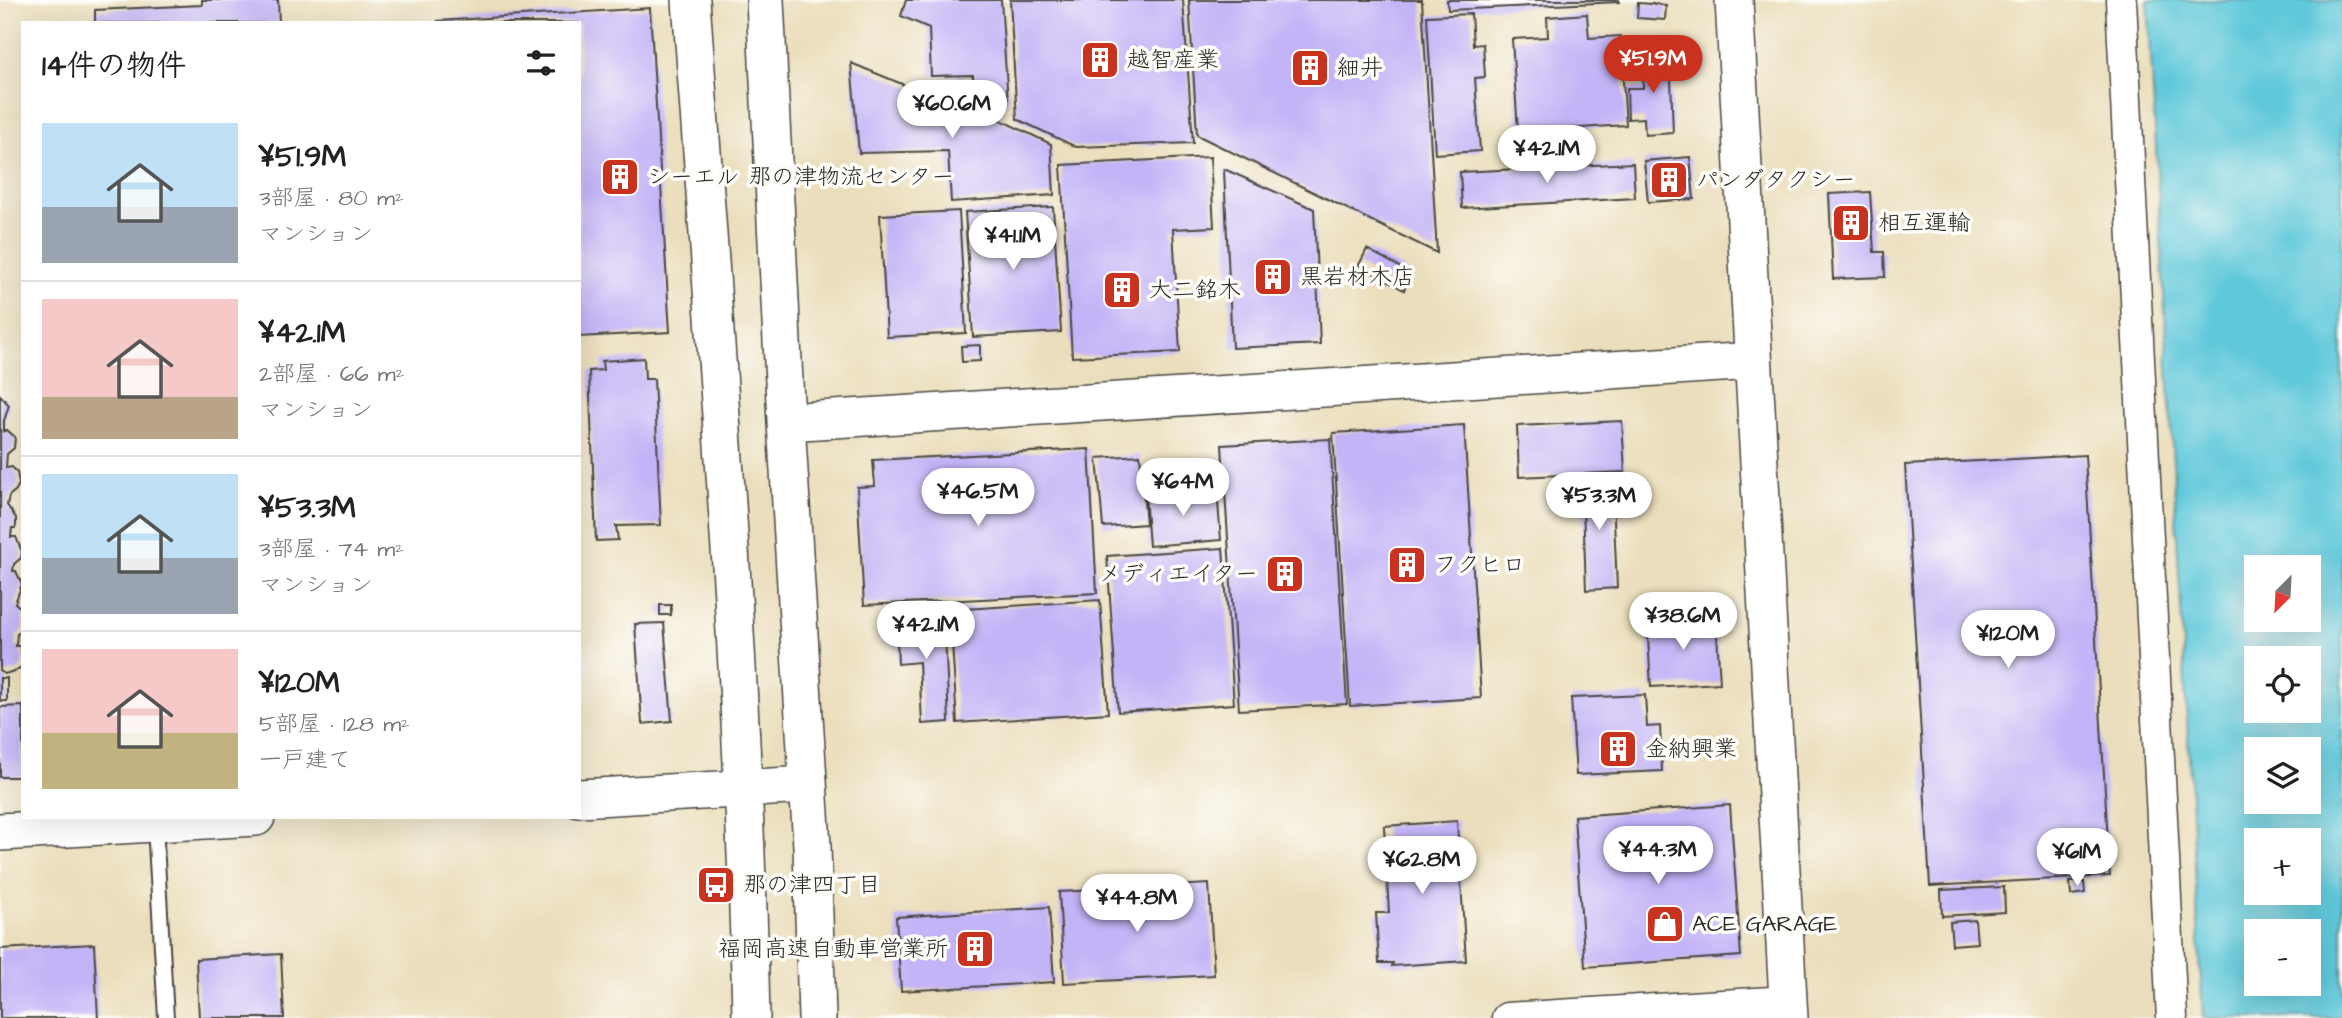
<!DOCTYPE html>
<html lang="ja">
<meta charset="utf-8">
<style>
:root{--surface:#fff;--page:#f2f2f2;--text:#222;--muted:#767676;--line:#e0e0e0;--accent:#c8321e}
body{margin:0;font-family:"Architects Daughter","Klee One",sans-serif;background:var(--page);color:var(--text);height:100vh;display:flex;flex-direction:column;font-size:26px;white-space:nowrap}
*{box-sizing:border-box;margin:0}
p{font-size:23px;color:var(--muted)}
.icon{flex:none;width:38px;height:38px;fill:none;stroke:currentColor;stroke-width:2;stroke-linecap:round;stroke-linejoin:round}
.map{position:relative;flex:1;overflow:hidden}
.side{position:absolute;left:21px;top:21px;width:560px;height:798px;display:flex;flex-direction:column;background:var(--surface);border-radius:0px;box-shadow:0 7px 28px #0002}
.side>*{flex:none}
.needle{width:46px;rotate:204deg}
.fabs{position:absolute;left:2244px;top:555px;display:grid;gap:14px}
.fabs a{display:grid;place-items:center;width:77px;height:77px;border-radius:0px;background:var(--surface);box-shadow:0 7px 28px #0002;font-size:35px}
.price{position:absolute;translate:-50% -60px;padding:0 16px;border-radius:24px;background:#fff;color:#222;font-size:23px;line-height:46px;filter:drop-shadow(0 2px 4px #0008)}
.price::after{content:'';position:absolute;left:50%;top:42px;width:21px;height:16px;margin-left:-10px;background:inherit;clip-path:polygon(0 0,100% 0,50% 100%)}
.price.active{background:var(--accent);color:#fff}
ul{padding:0;list-style:none}
li{display:flex;align-items:center;gap:21px;height:175px;padding:0 21px}
li+li{border-top:2px solid var(--line)}
li span{display:grid;place-items:center;flex:none;width:196px;height:140px;border-radius:0px;color:#555}
li>.icon{margin-inline-start:auto}
span .icon{width:84px;height:84px;fill:#fffc;stroke-width:1}
li b{font-size:30px}
h2{display:flex;justify-content:space-between;align-items:center;height:84px;padding:0 21px;font-size:30px}
.map>svg:first-child{display:block}
</style>
<div class="map">
<svg width="2342" height="1018" viewBox="0 0 2342 1018">
<rect width="100%" height="100%" fill="#fdfcf7"/>
<filter id="ink" filterUnits="userSpaceOnUse"><feTurbulence type="fractalNoise" baseFrequency=".0143" numOctaves="2"/><feDisplacementMap in="SourceGraphic" scale="14" xChannelSelector="R" yChannelSelector="G"/><feConvolveMatrix kernelMatrix="1 2 1 2 8 2 1 2 1" color-interpolation-filters="sRGB"/></filter>
<filter id="wash" filterUnits="userSpaceOnUse"><feTurbulence type="fractalNoise" baseFrequency=".00686" numOctaves="4" result="noise"/><feDisplacementMap in="SourceGraphic" scale="28" xChannelSelector="R" yChannelSelector="G"/><feGaussianBlur stdDeviation="1.57" result="paint"/><feColorMatrix in="noise" values="0 0 0 0 0 0 0 0 0 0 0 0 0 0 0 0 0 1.4 0 .05"/><feComposite in="paint" operator="in"/></filter>
<g filter="url(#wash)">
<rect width="100%" height="100%" fill="#ebdebc"/>
<path fill="#5ec8da" stroke="#447a82" stroke-width="2" fill-rule="evenodd" d="M2148,0H2342V1018H2203ZM2256,567H2308V620H2256ZM2256,658H2308V710H2256ZM2256,749H2308V802H2256ZM2256,840H2308V892H2256ZM2256,931H2308V984H2256Z"/>
<g id="blocks">
<path fill="#c3b3f7" d="M202,0H278L279,23H95V10L202,5Z
M906,0H1001L1008,102L974,105L973,75L931,76L929,28L901,16Z
M1010,0H1183L1193,143L1076,147L1017,119Z
M1189,0H1422L1437,253L1197,135Z
M1447,0H1619V2L1448,10Z
M1638,3L1666,5L1665,20L1637,18Z
M650,8L670,332L579,337V23H438V21Z
M1471,14L1473,45L1483,44L1485,77L1475,78L1480,151L1435,154L1427,16Z
M1587,14L1589,38L1620,36L1626,125L1518,132L1512,39L1548,37L1547,17Z
M1670,53L1673,133L1645,135L1644,118L1628,119L1627,88H1643L1642,54Z
M851,63L931,96L945,95L946,109L971,106L1051,144L1054,195L951,202L948,151L859,153Z
M1210,157L1214,227L1173,229L1180,352L1072,357L1061,165Z
M1690,157L1694,199L1648,202L1644,161Z
M1633,163L1635,198L1462,208L1460,172Z
M1224,169L1314,209L1320,344L1232,348Z
M1870,192L1874,252H1884L1885,277L1833,279L1829,194Z
M1053,207L1061,332L973,337L965,212Z
M959,211L966,333L887,337L880,215Z
M1367,249L1412,274L1404,290L1359,265Z
M980,345V361L962,362L961,346Z
M644,358L645,379H654L661,525L616,526L618,540L596,541L589,371L603,370L602,361Z
M0,395L9,405L4,421V431L7,430L15,437L14,448L7,454L6,468L12,467L17,472L19,484L16,490L9,496L7,505L16,518V526L15,528H12L11,537H16L22,552L21,558L14,564L13,571H16L22,584L15,603L23,610V631L17,634L16,646H20L23,661L22,666L17,670L5,674L0,671Z
M1622,421L1625,472L1519,477L1517,426Z
M1464,425L1481,698L1350,706L1333,433Z
M1330,439L1347,704L1239,710L1222,445Z
M1089,449L1097,593L864,605L857,487L875,486L873,460Z
M1140,455L1146,524L1103,527L1097,458Z
M2085,455L2110,876L1930,886L1905,465Z
M1612,474L1617,588L1586,590L1582,476Z
M1217,490L1221,540L1149,546L1145,495Z
M1223,548L1234,704L1118,712L1107,556Z
M1100,600L1108,713L957,723L950,610Z
M660,605H671V615H660Z
M944,613L949,722L922,724L919,662L898,664L896,615Z
M1716,617L1720,683L1651,687L1647,621Z
M664,623L672,721L642,724L635,624Z
M0,678H7V701H0Z
M1645,695L1647,727L1660,726L1662,771L1576,775L1571,698Z
M23,706V777H0V707Z
M1730,805L1741,956L1585,967L1574,816Z
M1457,821L1466,961L1392,966L1393,963H1379L1376,913H1389L1384,826Z
M2070,882H2084L2085,893L2071,895Z
M1209,884L1214,975L1064,983L1059,892Z
M2004,887L2005,912L1942,916L1941,890Z
M1049,907L1054,982L901,991L896,917Z
M1975,920L1977,943L1952,945L1950,922Z
M94,944L98,1018H0V949Z
M281,954L284,1018H199L196,959Z"/>
</g>
</g>
<g filter="url(#ink)">
<use href="#blocks" fill-opacity="0" stroke="#484641" stroke-width="2"/>
<g fill="none" stroke-linecap="round" stroke-linejoin="round">
<defs>
<path id="service" d="M155,825L166,1018"/>
<path id="minor" d="M2121,0L2172,1018
M1507,1018L1788,1001"/>
<path id="tertiary" d="M691,0C715,339 744,678 751,1018
M765,0L786,422L812,846L817,1018
M1734,0L1789,1018
M786,422L1753,361
M579,798L807,785
M0,832L256,817"/>
</defs>
<use href="#service" stroke="#484641" stroke-width="18"/>
<use href="#minor" stroke="#484641" stroke-width="33"/>
<use href="#tertiary" stroke="#484641" stroke-width="40"/>
<use href="#service" stroke="#fff" stroke-width="14"/>
<use href="#minor" stroke="#fff" stroke-width="30"/>
<use href="#tertiary" stroke="#fff" stroke-width="37"/>
</g>
</g>
<defs>
<symbol id="building-square" viewBox="-11 -11 22 22"><rect x="-9" y="-9" width="18" height="18" rx="4" fill="#c8321e" stroke="#fdfcf7"/><path d="M-4-6H4V6H1V3H-1V6H-4ZM-2.5-4.3h1.7v1.8h-1.7ZM.8-4.3h1.7v1.8H.8ZM-2.5-1h1.7V.8h-1.7ZM.8-1h1.7V.8H.8Z" fill="#fff"/></symbol>
<symbol id="bus-square" viewBox="-11 -11 22 22"><rect x="-9" y="-9" width="18" height="18" rx="4" fill="#c8321e" stroke="#fdfcf7"/><path d="M-5-6H5V4H4V6H2V4H-2V6H-4V4H-5ZM-3.5-4V0h7V-4ZM-3.5 1.2v1.5H-2V1.2ZM2 1.2v1.5H3.5V1.2Z" fill="#fff"/></symbol>
<symbol id="shop-square" viewBox="-11 -11 22 22"><rect x="-9" y="-9" width="18" height="18" rx="4" fill="#c8321e" stroke="#fdfcf7"/><path d="M-5-2.5h2.3a2.7 3.5 0 0 1 5.4 0H5L5.5 6h-11ZM-1.5-2.5h3a1.5 2.3 0 0 0-3 0Z" fill="#fff"/></symbol>
</defs>
<g fill-rule="evenodd">
<use href="#building-square" x="1078" y="38" width="44" height="44"/>
<use href="#building-square" x="1288" y="46" width="44" height="44"/>
<use href="#building-square" x="598" y="155" width="44" height="44"/>
<use href="#building-square" x="1647" y="158" width="44" height="44"/>
<use href="#building-square" x="1829" y="201" width="44" height="44"/>
<use href="#building-square" x="1251" y="255" width="44" height="44"/>
<use href="#building-square" x="1100" y="268" width="44" height="44"/>
<use href="#building-square" x="1385" y="543" width="44" height="44"/>
<use href="#building-square" x="1263" y="552" width="44" height="44"/>
<use href="#building-square" x="1596" y="727" width="44" height="44"/>
<use href="#bus-square" x="694" y="863" width="44" height="44"/>
<use href="#shop-square" x="1643" y="902" width="44" height="44"/>
<use href="#building-square" x="953" y="927" width="44" height="44"/>
</g>
<g text-anchor="middle" dominant-baseline="central" stroke-width="7" stroke-linejoin="round" paint-order="stroke">
<g font-size="23" fill="#2b2b2b" stroke="#fdfcf7" text-anchor="start">
<text x="1127" y="60">越智産業</text>
<text x="1337" y="68">細井</text>
<text x="647" y="177">シーエル 那の津物流センター</text>
<text x="1696" y="180">パンダタクシー</text>
<text x="1878" y="223">相互運輸</text>
<text x="1300" y="277">黒岩材木店</text>
<text x="1149" y="290">大二銘木</text>
<text x="1434" y="565">フクヒロ</text>
<text x="1258" y="574" text-anchor="end">メディエイター</text>
<text x="1645" y="749">金納興業</text>
<text x="743" y="885">那の津四丁目</text>
<text x="1692" y="924">ACE GARAGE</text>
<text x="948" y="949" text-anchor="end">福岡高速自動車営業所</text>
</g>
</g>
</svg>
<div class="fabs">
<a><svg class="needle" viewBox="-14 -14 28 28"><path d="M0-13l5 13h-10z" fill="#e53935"/><path d="M0 13l5-13h-10z" fill="#767676"/></svg></a>
<a><svg class="icon" aria-label="locate" viewBox="0 0 24 24"><circle cx="12" cy="12" r="6"/><path d="M12 2v4M12 18v4M2 12h4M18 12h4"/></svg></a>
<a><svg class="icon" aria-label="layers" viewBox="0 0 24 24"><path d="M12 4l9 5-9 5-9-5zM3 14l9 5 9-5"/></svg></a>
<a>+</a>
<a>−</a>
</div>
<b class="price active" style="left:1653px;top:95px">¥51.9M</b>
<b class="price" style="left:952px;top:140px">¥60.6M</b>
<b class="price" style="left:1547px;top:185px">¥42.1M</b>
<b class="price" style="left:1013px;top:272px">¥41.1M</b>
<b class="price" style="left:1183px;top:518px">¥64M</b>
<b class="price" style="left:978px;top:528px">¥46.5M</b>
<b class="price" style="left:1599px;top:532px">¥53.3M</b>
<b class="price" style="left:1683px;top:652px">¥38.6M</b>
<b class="price" style="left:926px;top:661px">¥42.1M</b>
<b class="price" style="left:2008px;top:670px">¥120M</b>
<b class="price" style="left:1658px;top:886px">¥44.3M</b>
<b class="price" style="left:2077px;top:888px">¥61M</b>
<b class="price" style="left:1422px;top:896px">¥62.8M</b>
<b class="price" style="left:1137px;top:934px">¥44.8M</b>
<section class="side">
<h2>14件の物件<svg class="icon" aria-label="filters" viewBox="0 0 24 24"><path d="M4 7h16M4 17h16"/><circle cx="9" cy="7" r="2"/><circle cx="15" cy="17" r="2"/></svg></h2>
<ul>
<li><span style="background:linear-gradient(#bfe0f5 60%,#9aa5b1 0)"><svg class="icon" aria-label="home" viewBox="0 0 24 24"><path d="M3 11l9-7 9 7M6 9v11h12V9"/></svg></span><div><b>¥51.9M</b><p>3部屋 · 80 m²</p><p>マンション</p></div></li>
<li><span style="background:linear-gradient(#f6c9c9 70%,#b9a48a 0)"><svg class="icon" aria-label="home" viewBox="0 0 24 24"><path d="M3 11l9-7 9 7M6 9v11h12V9"/></svg></span><div><b>¥42.1M</b><p>2部屋 · 66 m²</p><p>マンション</p></div></li>
<li><span style="background:linear-gradient(#bfe0f5 60%,#9aa5b1 0)"><svg class="icon" aria-label="home" viewBox="0 0 24 24"><path d="M3 11l9-7 9 7M6 9v11h12V9"/></svg></span><div><b>¥53.3M</b><p>3部屋 · 74 m²</p><p>マンション</p></div></li>
<li><span style="background:linear-gradient(#f6c9c9 60%,#c2b280 0)"><svg class="icon" aria-label="home" viewBox="0 0 24 24"><path d="M3 11l9-7 9 7M6 9v11h12V9"/></svg></span><div><b>¥120M</b><p>5部屋 · 128 m²</p><p>一戸建て</p></div></li>
</ul>
</section>
</div>
